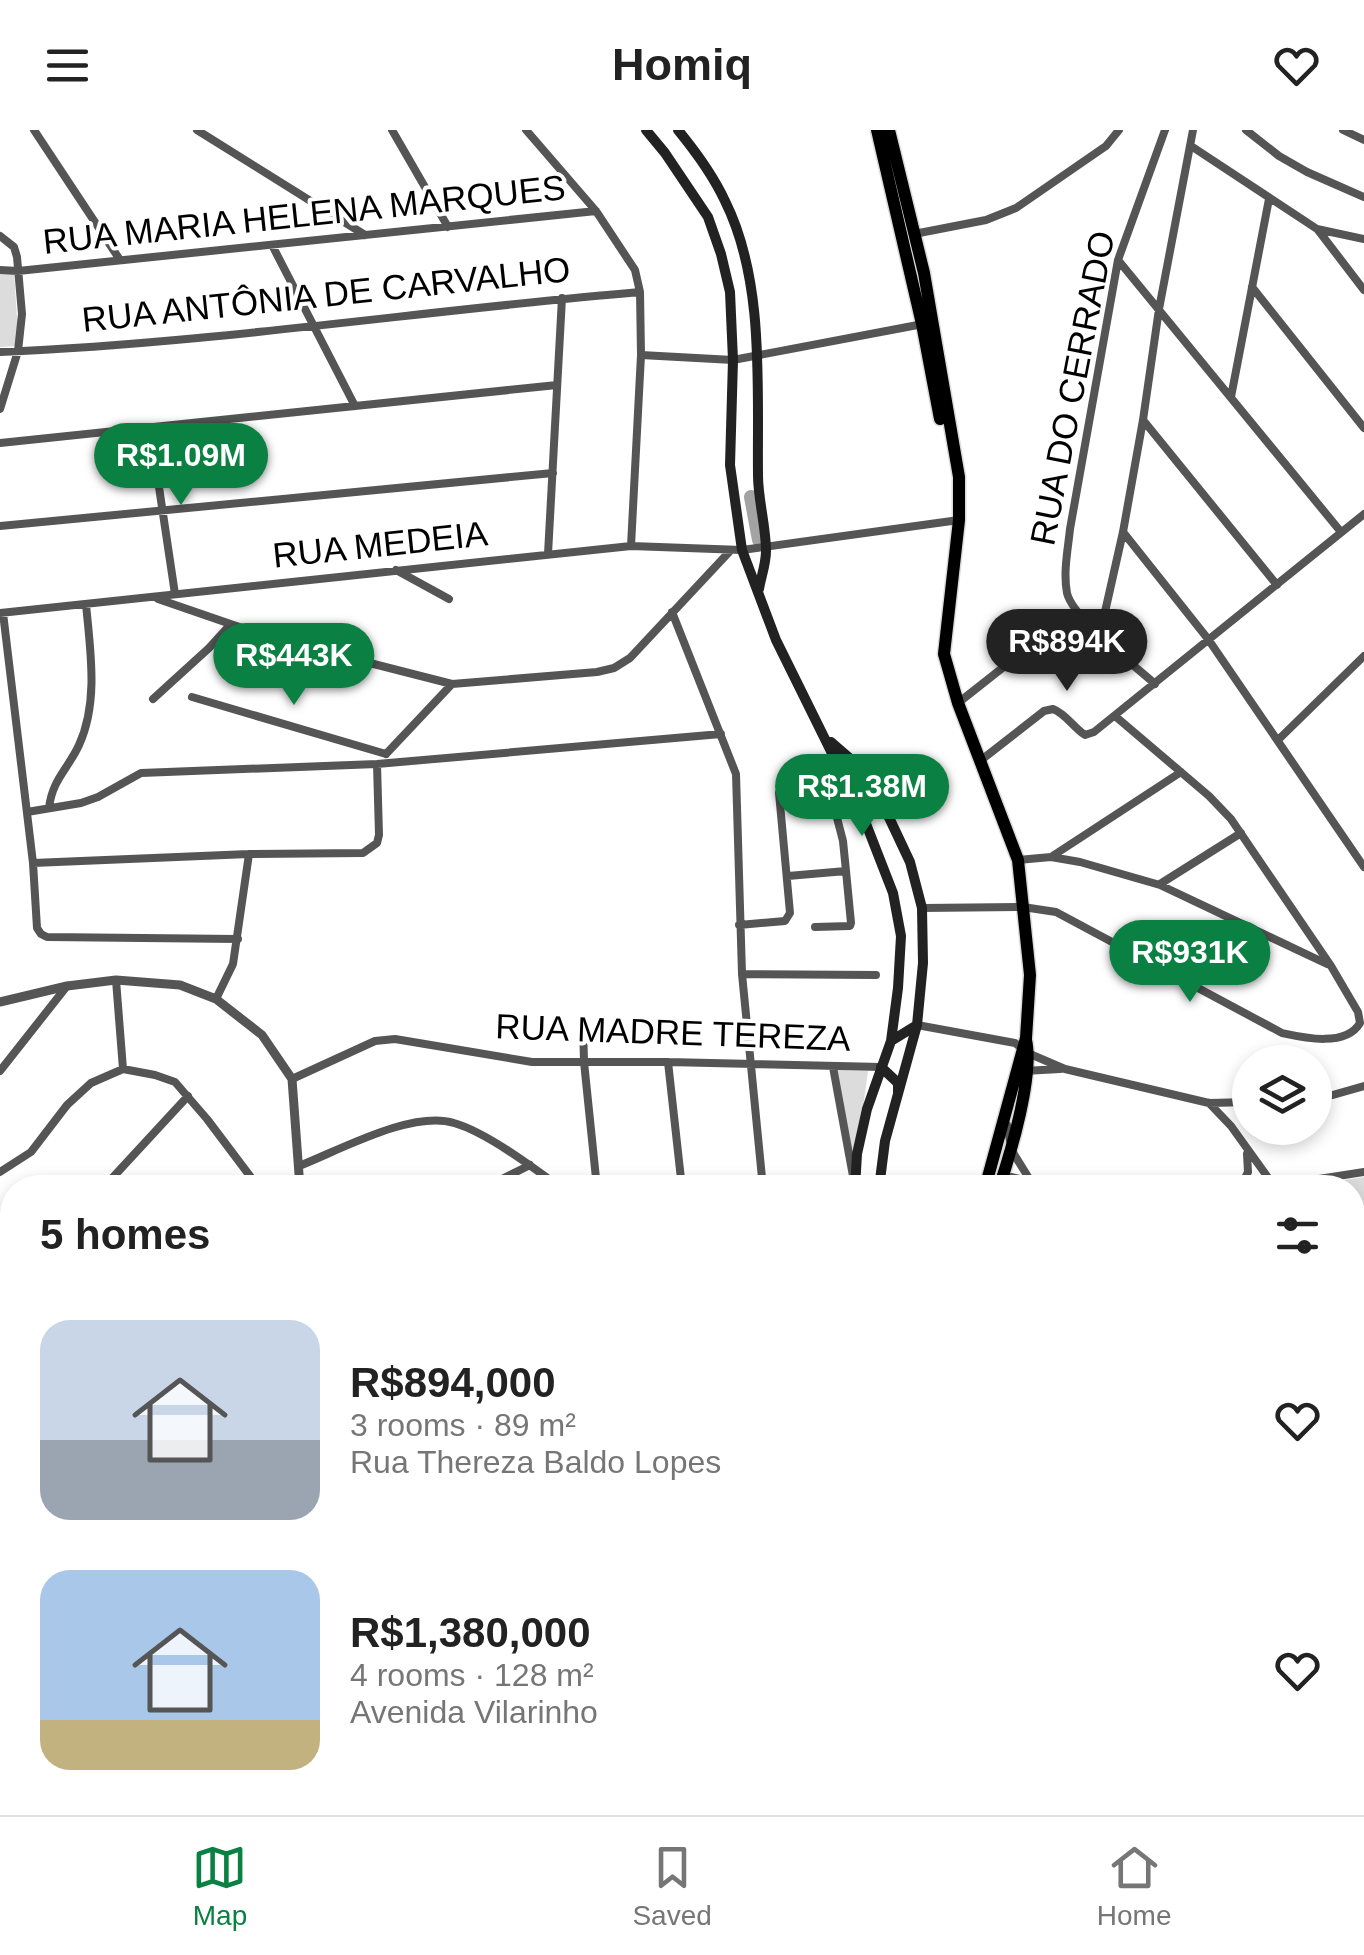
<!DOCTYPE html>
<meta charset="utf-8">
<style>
:root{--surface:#fff;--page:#f6f6f6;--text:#222;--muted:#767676;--line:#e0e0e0;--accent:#0b8043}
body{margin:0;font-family:Arial,sans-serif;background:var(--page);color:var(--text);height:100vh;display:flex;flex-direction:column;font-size:38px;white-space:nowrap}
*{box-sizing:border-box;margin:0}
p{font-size:32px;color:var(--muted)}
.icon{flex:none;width:55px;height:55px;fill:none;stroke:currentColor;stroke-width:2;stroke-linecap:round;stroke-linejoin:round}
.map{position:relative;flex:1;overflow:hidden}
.side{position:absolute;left:0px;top:1045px;width:1365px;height:640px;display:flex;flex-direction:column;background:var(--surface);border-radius:40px 40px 0 0;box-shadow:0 5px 15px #0003}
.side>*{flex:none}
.fabs{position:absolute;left:1232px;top:915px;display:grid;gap:20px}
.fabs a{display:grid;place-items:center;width:100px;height:100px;border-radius:50%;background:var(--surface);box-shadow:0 5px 15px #0003;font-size:50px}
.price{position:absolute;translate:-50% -85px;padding:0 22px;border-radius:35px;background:var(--accent);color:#fff;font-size:32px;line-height:65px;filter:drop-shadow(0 2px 5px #0008)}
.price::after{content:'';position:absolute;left:50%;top:60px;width:30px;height:22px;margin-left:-15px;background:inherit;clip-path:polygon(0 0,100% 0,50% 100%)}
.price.current{background:#222;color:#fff}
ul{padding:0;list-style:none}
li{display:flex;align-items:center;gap:30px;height:250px;padding:0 40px}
li span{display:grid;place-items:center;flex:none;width:280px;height:200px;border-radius:30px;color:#555}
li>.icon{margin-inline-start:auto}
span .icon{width:120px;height:120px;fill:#fffc;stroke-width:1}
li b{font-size:42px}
h2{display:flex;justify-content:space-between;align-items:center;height:120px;padding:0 40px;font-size:42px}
header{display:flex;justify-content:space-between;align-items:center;height:130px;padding:0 40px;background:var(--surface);font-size:45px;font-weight:600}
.tabs{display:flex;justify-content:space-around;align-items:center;height:140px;border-top:2px solid var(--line);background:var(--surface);font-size:28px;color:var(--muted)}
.tabs a{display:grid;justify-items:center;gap:5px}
.tabs .current{color:var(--accent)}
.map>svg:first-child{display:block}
</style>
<header><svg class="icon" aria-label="menu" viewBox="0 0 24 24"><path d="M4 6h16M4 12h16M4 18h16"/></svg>Homiq<svg class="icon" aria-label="heart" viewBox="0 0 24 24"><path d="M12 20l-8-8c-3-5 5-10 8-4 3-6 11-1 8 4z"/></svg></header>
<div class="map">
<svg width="1364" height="1685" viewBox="0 0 1364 1685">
<rect width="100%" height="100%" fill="#fff"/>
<path fill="#dcdcdc" d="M14,142L19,216L0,217V143Z
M836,940L868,941L854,1045Z
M1364,1047V1197L1353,1178L1352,1058L1300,1057Z
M1359,1313L1364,1320V1450L1352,1440L1353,1318Z"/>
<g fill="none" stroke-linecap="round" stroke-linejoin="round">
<path stroke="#a3a3a3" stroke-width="14" d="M751,367L759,410"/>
<defs>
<path id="trunk" d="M877,0L922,194L940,289
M889,0L924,143L959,347V390L944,524L958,573L1018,730L1030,845L1026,908L985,1058
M999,1058C1011,1022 1034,945 1026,910
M896,1672L897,1685
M913,1672L914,1685"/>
</defs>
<use href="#trunk" stroke="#dbdbdb" stroke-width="15"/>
<path stroke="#555" stroke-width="8" d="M34,0L120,130
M197,0L365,105
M392,0L448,97
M526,0L596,81L635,140L640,162L641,225L631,416
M1246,0L1279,26L1307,42L1364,67
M1343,0L1364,10
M1191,16L1317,99L1364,109
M1318,100L1364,160
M914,104L986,90L1016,78L1106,16L1119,0
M0,106L14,117L17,127L22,184L18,221L0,279
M272,115L355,276
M1118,130L1341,402
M0,140L18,141L596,81
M1252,157L1364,298
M0,222C214,213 427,180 640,162
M641,225L733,230L923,194
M1231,267L1269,69
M1143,290L1277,455
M150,297L175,464
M0,313L557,255
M0,396L553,343
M1123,402L1208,509L1364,737
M548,424L562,168
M396,440L449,469
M158,469L268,507L452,554L597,542L614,538L630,528L731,420
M672,482L736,644L742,844L763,1058
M0,483L631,416L742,420L959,390
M3,483L33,733L37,798L41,804L47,807L238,809
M1100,504L1123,402L1143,290L1159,179L1193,0
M1155,554C1135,536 1072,487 1067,463C1063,442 1068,419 1070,399L1118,130L1165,0
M192,567L386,624
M153,569L209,518L230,495
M958,573L1076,480
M1278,610L1364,526
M386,624L452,554
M980,631L1044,581L1053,579C1066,584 1073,597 1085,605L1094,602L1364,384
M49,678C52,650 68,639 79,615C99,572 90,519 86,474
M27,682L81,673L98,667L141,643L377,634L721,604
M836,684L843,711L846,741
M1051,727L1181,642
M1018,730L1051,727L1080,732L1160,755L1327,834
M33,733L249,724L363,723L377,713L379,705L377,634
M788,746L846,741L851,793L850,796L815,797
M1160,754L1241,703
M922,778L1023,777L1056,782L1282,903C1305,908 1346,917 1360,893L1358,882L1331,836L1231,689L1209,666L1115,586
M739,795L785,791L790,783L779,663
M742,844L876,845
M116,850L123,939
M216,869L233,834L249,724
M583,892L584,932L597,1058
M917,895L1015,913L1030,924L1065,939L1209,973L1250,972
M668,932L682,1058
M833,937L853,1046
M0,941L67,856
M1024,941L1060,939
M292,949L375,911L395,909L532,932H668L881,937
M1315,970L1364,956
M1209,973L1231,996L1274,1056
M1007,995L1012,1021L1035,1058
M299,1036C340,1020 412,980 454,993C486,1002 534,1038 561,1058
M0,1042L31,1022L67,975L91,953L123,939L155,945L175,952L207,989L259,1058
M1001,1051L1011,1047L1032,1052
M103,1058L188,966
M484,1058L530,1035
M850,1058L879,1054
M1240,1058L1248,1042L1247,1024
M1250,1058L1257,1054L1274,1056L1364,1042
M0,1128L12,1122
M0,1172L12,1185
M1352,1192L1364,1212
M1352,1291L1364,1284
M1352,1448L1364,1457
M0,1454L12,1460
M308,1672L338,1685
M637,1672L638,1685
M1026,1672L1036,1685
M1171,1672L1203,1685
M43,1685L50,1672
M260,1685L266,1672
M352,1685L357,1672
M441,1685L446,1672
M860,1685L915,1682
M1116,1685L1139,1672"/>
<path stroke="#555" stroke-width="9" d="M0,872L67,856L116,850L180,855L216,869L262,905L292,949L300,1058
M0,1360L12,1363
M0,1599L12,1586
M1352,1627L1364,1631
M1352,1643L1364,1646
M151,1672L155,1685
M163,1672L167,1685
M141,1685L148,1672"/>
<path stroke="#222" stroke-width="10" d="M646,0L665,23L708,87L721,124L730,162L733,230L730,335L742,420L776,510L863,686L893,763L901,806L898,858L891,911L867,979L857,1024L855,1058
M678,0C696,22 713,45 725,71C765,151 757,257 758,345C758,370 766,396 766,421C766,434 761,447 759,459
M831,612L869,645L910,732L922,778L923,833L917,895L885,1011L879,1058
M891,911L917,895
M881,937L898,953V963
M710,1672L711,1685
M730,1672L732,1685"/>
<use href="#trunk" stroke="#000" stroke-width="12"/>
</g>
<g text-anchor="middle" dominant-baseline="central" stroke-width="8" stroke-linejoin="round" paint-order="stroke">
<g font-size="35" fill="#000" stroke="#fff">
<text transform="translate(304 84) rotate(-6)">RUA MARIA HELENA MARQUES</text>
<text transform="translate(326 164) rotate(-6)">RUA ANTÔNIA DE CARVALHO</text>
<text transform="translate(1072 258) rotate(-79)">RUA DO CERRADO</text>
<text transform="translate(380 414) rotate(-6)">RUA MEDEIA</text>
<text transform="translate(673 902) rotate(2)">RUA MADRE TEREZA</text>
</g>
</g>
</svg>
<div class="fabs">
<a><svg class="icon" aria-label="layers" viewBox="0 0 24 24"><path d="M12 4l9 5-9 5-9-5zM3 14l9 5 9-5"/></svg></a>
</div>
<b class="price" style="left:181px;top:378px">R$1.09M</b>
<b class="price current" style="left:1067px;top:564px">R$894K</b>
<b class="price" style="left:294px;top:578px">R$443K</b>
<b class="price" style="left:862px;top:709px">R$1.38M</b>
<b class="price" style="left:1190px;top:875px">R$931K</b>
<section class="side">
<h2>5 homes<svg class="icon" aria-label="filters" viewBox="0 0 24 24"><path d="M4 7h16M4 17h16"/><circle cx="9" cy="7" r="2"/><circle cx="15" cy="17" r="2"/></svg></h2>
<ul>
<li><span style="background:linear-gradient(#c9d6e8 60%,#9aa5b1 0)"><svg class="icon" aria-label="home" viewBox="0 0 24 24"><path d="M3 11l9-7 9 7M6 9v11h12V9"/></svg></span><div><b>R$894,000</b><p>3 rooms · 89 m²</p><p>Rua Thereza Baldo Lopes</p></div><svg class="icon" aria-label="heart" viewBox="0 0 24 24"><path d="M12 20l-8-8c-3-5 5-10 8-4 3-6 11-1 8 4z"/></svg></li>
<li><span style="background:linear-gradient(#a9c7e8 75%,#c2b280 0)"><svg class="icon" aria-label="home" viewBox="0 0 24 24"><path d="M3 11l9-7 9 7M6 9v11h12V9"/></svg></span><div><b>R$1,380,000</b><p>4 rooms · 128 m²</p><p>Avenida Vilarinho</p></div><svg class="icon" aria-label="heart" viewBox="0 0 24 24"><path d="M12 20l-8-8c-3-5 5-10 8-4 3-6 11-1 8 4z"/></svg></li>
</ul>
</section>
</div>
<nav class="tabs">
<a class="current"><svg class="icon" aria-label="map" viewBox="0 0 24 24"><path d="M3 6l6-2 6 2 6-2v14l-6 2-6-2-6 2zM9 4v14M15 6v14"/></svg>Map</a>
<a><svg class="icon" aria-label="saved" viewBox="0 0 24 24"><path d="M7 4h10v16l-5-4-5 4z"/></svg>Saved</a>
<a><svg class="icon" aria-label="home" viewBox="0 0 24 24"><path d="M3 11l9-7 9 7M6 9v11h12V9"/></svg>Home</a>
</nav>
